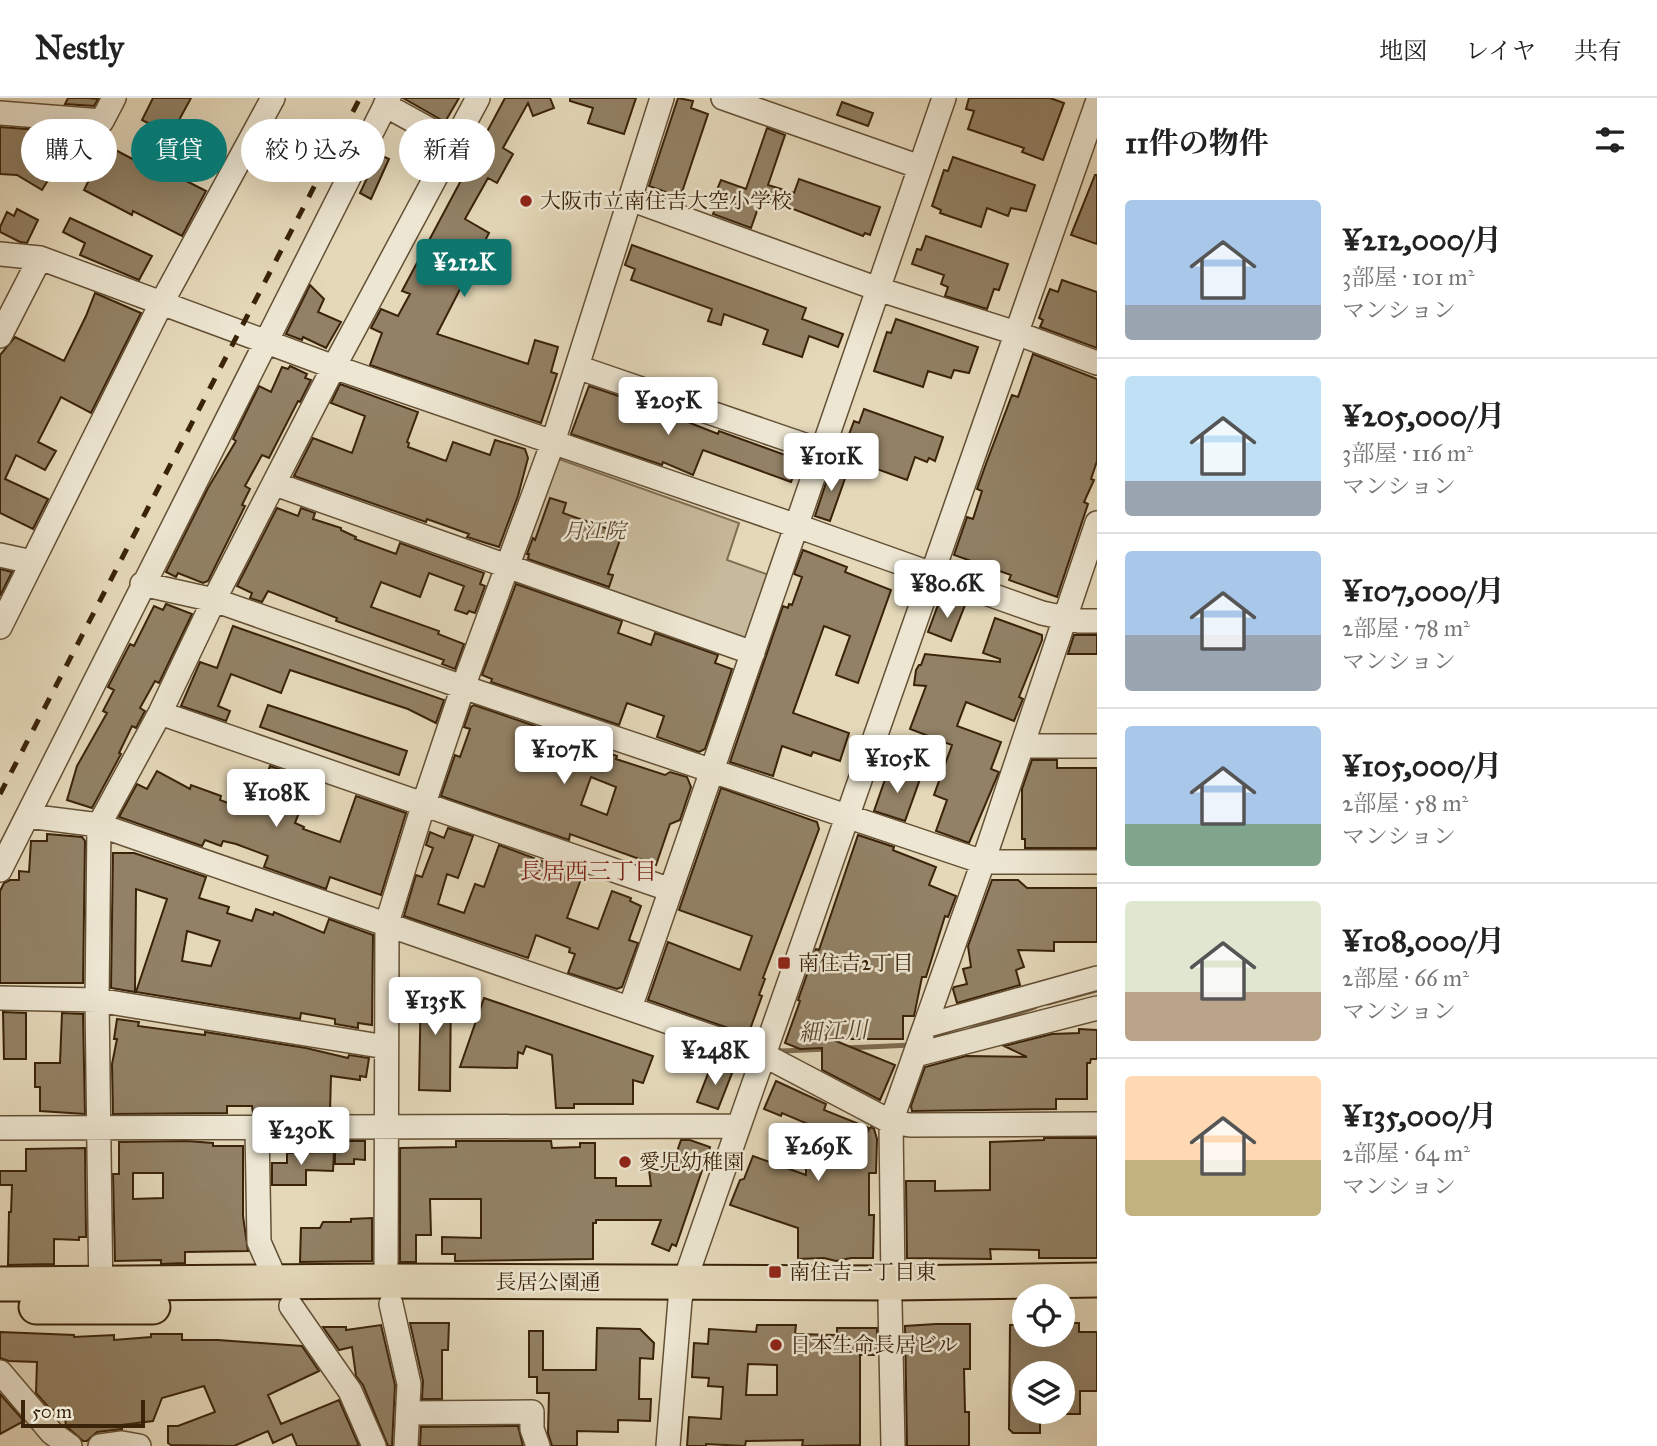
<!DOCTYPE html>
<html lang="ja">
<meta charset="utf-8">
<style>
:root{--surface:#fff;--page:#f2f2f2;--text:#222;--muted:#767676;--line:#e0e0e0;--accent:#0f766e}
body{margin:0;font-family:"IM FELL Great Primer","Noto Serif JP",serif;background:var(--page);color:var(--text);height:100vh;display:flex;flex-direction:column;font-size:26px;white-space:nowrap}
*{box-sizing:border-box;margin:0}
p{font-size:23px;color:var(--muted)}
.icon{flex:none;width:38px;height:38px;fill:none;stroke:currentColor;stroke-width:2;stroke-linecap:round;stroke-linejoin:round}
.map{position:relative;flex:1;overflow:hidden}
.sheet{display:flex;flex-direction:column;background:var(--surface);width:560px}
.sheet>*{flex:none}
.top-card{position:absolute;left:21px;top:21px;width:665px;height:63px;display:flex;gap:14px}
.fabs{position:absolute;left:1012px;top:1186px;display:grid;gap:14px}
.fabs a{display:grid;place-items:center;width:63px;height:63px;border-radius:50%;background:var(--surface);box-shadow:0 7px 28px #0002;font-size:35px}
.scale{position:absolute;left:21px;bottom:18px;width:124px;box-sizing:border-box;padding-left:7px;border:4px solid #3a2309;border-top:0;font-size:19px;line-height:24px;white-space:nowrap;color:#3a2309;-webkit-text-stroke:5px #ede6d2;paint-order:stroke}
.price{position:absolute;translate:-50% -60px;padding:0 16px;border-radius:7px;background:#fff;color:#222;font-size:23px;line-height:46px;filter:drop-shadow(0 2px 4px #0008)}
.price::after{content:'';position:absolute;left:50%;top:42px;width:21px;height:16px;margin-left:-10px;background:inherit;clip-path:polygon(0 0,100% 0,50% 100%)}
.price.on{background:var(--accent);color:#fff}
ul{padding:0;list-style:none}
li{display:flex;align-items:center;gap:21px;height:175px;padding:0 28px}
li+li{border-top:2px solid var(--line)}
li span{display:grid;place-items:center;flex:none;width:196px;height:140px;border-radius:7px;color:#555}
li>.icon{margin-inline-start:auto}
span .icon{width:84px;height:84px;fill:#fffc;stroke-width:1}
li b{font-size:30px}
h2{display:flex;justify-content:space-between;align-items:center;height:84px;padding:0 28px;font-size:30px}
.chip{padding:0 24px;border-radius:32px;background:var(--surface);box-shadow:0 7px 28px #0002;font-size:24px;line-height:63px}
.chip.on{background:var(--accent);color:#fff}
header{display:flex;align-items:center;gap:42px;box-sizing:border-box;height:98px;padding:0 35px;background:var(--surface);border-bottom:2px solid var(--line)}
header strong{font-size:33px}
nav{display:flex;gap:38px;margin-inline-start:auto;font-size:24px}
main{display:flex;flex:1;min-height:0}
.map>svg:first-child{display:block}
</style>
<header>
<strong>Nestly</strong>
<nav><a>地図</a><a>レイヤ</a><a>共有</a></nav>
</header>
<main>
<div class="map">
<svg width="1097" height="1348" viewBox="0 0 1097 1348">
<rect width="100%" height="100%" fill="#e4d8b9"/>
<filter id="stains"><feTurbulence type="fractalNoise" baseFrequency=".00286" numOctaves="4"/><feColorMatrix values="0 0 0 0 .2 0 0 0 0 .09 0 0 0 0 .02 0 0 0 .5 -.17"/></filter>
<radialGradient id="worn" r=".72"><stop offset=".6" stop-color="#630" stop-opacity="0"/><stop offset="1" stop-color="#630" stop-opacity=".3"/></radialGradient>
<path fill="#c7b99b" stroke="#806e52" stroke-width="2" d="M556,360L739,425L727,462L769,477L746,544L521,466Z"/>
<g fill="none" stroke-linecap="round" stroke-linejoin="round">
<path stroke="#7d6a4f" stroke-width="5" d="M1048,905L1097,892
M972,931L1035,909
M845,950L912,947
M775,951L782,953L828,951"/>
</g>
<path fill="#928165" stroke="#3a2309" stroke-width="2" fill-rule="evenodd" d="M68,0H88L98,1L94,8L65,6Z
M153,0H191L171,37L142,22Z
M403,0H459L445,24Z
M505,0H550L554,10L533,18L528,5L503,50L513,56L497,85L488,80L465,121L489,135L437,236L528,266L535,242L558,249L551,274L557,276L541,325L370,267L382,235L371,230L372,228L381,211L398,218L410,196L402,193Z
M570,0H636L624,36L588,25L593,10L570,3Z
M678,0L693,3L691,10L708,16L682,94L679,93L677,98L649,88Z
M969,0H1050L1064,5L1043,62L1022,54L1024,50L968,31L974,13L966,11Z
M842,4L873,15L868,28L837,17Z
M0,29L53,33L52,47L78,49L70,62H66L61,71L59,69L52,80L50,79L42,92L17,77L0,76Z
M767,30L785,37L768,87L794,95L799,81L880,109L870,137L865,135L863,138L762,99L751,130L713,116L719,101L714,99L721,82L746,91Z
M106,47L157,74L159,69L206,93L182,138L133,113L132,117L84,92Z
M378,56L389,61L371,101L360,95Z
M953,59L1035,87L1026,113L1011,110L1008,118L987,110L981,129L940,115L941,112L932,108L944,72L948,73Z
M1095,77H1097V146L1071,137Z
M17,111L38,122L27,145L20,144L0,134V129L7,114L14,118Z
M70,120L152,158L139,182L80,157L85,145L63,134Z
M926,138L1008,166L999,192L994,191L987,211L945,198L948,189L941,186L944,177L912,166L917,151L921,152Z
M632,147L806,210L802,221L843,236L838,249L809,238L802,259L763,246L768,232L724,216L721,227L708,223L712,211L631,182L635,171L625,167Z
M1062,182L1097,194V250L1040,229L1043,222L1039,220L1046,201L1050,191L1058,194Z
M310,187L324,201L318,214L341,224L326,250L303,239L302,242L286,236Z
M95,195L141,215L91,315L61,299L38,344L56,353L45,372L16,357L5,381L48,401L33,431L0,415V257L15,239L64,263L86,218Z
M896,221L978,249L969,275L954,272L951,280L928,273L923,289L874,273L887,234L891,235Z
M1033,256L1097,281V363L1091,381L1094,382L1084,404L1088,406L1057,499L1009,482L1011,477L954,457L967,419L973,421L982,393L977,391L987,363L1012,297L1018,299Z
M290,268L307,276L305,280L311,282L300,304L298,303L269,360L262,357L245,388L250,391L242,407L245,408L208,483L203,485L178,475L176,479L166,474L208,390L236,343L233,341L259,288L271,294L282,269L288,271Z
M340,286L418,314L407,344L409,345L408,349L446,363L453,344L490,357L495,342L525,351L528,360L518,398L499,449L467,439L469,436L427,421L426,424L294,378L313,340L352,355L365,318L331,305Z
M589,288L681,319L680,321L718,336L719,333L799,362L791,384L703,352L693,377L663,364L662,367L571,336Z
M864,311L943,339L935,363L929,360L927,364L915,359L907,382L841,358L854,323L859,325Z
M832,367L848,372L830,423L815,418Z
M550,400L566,405L563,415L622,436L608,476L613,477L609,489L528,461L529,456H527L533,440L535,442Z
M277,410L298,418L301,410L315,415L313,421L341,430V432L356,439L355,441L396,456L400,445L484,475L480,486L485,488L475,515L469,513L467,516L455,512L464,488L429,475L420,499L381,484L371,509L439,533L438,536L464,546L455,571L442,566L444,562L336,523L337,520L268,493L262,504L250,500L252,495L237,488Z
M803,452L847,469L845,474L891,492L858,585L836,577L850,538L824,528L793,615L849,635L840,663L813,654L811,658L782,648L773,678L730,664L783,508L788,510L789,506L792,507L802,479L794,476Z
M0,471L12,474L0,498Z
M516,486L622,523L618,535L651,547L655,535L718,557L715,565L732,571L705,651L699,654L657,639L664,618L627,605L619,627L491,584L492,581L482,577Z
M951,502L965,507L951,543L928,534L938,507Z
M166,506L192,516L159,585L155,583L140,610L145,613L136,630L132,628L119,655L121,656L92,710L67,702L77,668L107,615L103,613L114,592L108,589L130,546L134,548L154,508L163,512Z
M995,520L1042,537V542L1019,599L1023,601L1014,623L966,604L957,628L1001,644L991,671L999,674L969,745L936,733L947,702L934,697L952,647L910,631L926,588L914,587L916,572L919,567H921L925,556L1000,564V561L983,555Z
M233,528L444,602L436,625L408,611L290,572L281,595L231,576L218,608L230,613L226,623L181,608L200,564L217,570Z
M1074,537H1097V556H1068Z
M268,607L407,653L399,677L260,629Z
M474,607L561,637L617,658L616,661L665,677L670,674L687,679L691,689L680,722L670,726L656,767L570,736L569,742L441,698L455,657L460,659L470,631L464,629L471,609ZM591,679L616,689L607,717L581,707Z
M1032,662H1057V670H1097V750H1025V741H1022V691Z
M270,668L312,682L295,725L304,729L303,731L340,744L356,698L406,715L381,797L330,779L326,791L264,769L268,758L236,746L223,743L221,748L205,742L202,748L119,719L137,686L147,691L157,673L190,691L191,687L221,698L220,702L251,714Z
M889,670L920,681L905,723L874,713Z
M721,690L817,724L819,731L763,880L765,881L759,897L762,898L748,937L648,902L668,844L740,872L752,838L679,812Z
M448,730L473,738L458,780L447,776L438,806L464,815L475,786L484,789L499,747L582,778L567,820L598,831L612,793L631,800L630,803L641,808L629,842L638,845L622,889L617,891L568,875L575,856L569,854L570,850L536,837L528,860L404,818L416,777L422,779L433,750L426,747L430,734L444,740Z
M47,736L82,739L85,743L83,885H0V793L4,785L10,782H19V773L29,774L31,743H47Z
M858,737L894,749L893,752L895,753L936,769L929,787L956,798L948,819L945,818L926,879H922L914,918H903V941H831L895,967L880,1002L822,972V950L800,951L785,945L800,903L798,902L816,851L819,852Z
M113,755H134L206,779L199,800L229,809L227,815L252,823L256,811L273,817L274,814L324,835L329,821L373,837L372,927L358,925V930L335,926V921L301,915L300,921L136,894L167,801L136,791L135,894L111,890ZM187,833L220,843L211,868L182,863Z
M992,782H1018L1027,790H1097V844H1054V853L1018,852L1024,869L1016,872L1020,887L957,905L953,891L954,889L967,886L963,871L971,869L968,848Z
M421,885H451L450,993L419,992Z
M484,900L653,958L643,985L633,982V1006H574V1010H556L552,957L526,948L523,956L518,954L517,970L460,969Z
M3,914L26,915V961H4Z
M62,915L83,916L85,1016L40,1013V989H35V965H60Z
M117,921L139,924L138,928L197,936L205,937V934L306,950L348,960L349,957L369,960L366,979L360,978V982L331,978L330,1015H253L252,1008H227V1015L113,1016L112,966L117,941H114Z
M1079,931L1097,932V961H1091L1090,965H1087V1001H1056V1011L912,1013L911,1008L925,969L966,958L1027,959L1004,948L1052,936L1079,935Z
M711,968L732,975L718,1011L697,1004Z
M776,983L826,1006L824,1012L869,1030L866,1036L871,1029L874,1031L877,1041L876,1075H869V1117H874L873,1160H851L836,1163L824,1160L798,1161V1130L730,1107L740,1082L744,1081L753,1058L806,1077V1067H810V1055L820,1031L782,1015L781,1018L764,1011Z
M1044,1040H1097V1160H1039V1152L990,1151L991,1161L907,1160L906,1083H935V1093L990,1092V1044L1044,1042Z
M681,1042H690L710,1049L676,1148L672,1146L669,1153L652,1146L661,1122H596V1125H593V1161L455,1163V1156H442V1139L481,1140V1101H430L431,1137H416V1164H400V1050L456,1049V1043H551L552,1050L580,1049V1045H595V1080H616V1088H651L649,1071L672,1068Z
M187,1043L213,1045V1048H243V1118L248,1153L185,1154V1165L161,1166V1162L115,1163L113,1076H119V1044ZM133,1075H163V1100L133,1101Z
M335,1043H365V1062L354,1061V1066H335Z
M85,1050L86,1139H79V1142L54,1141V1166L8,1167L9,1114H11L12,1087H0V1073H26V1051Z
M334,1054L333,1073L306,1072V1087H272V1065H287V1055Z
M372,1120V1163L300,1164L301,1130H320L323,1124H351V1121Z
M410,1225H449L448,1252H442V1301H422L423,1283Z
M1062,1225H1079V1234H1097V1293H1080V1316H1062V1276H1024V1314H1040V1335H1013L1009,1331L1010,1227H1024V1237H1062Z
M936,1226H970V1271H964L965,1314H969V1348H907L905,1228Z
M381,1227L395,1287L392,1348H388L363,1287L356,1278L352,1249L339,1252L323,1229H346V1232Z
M757,1227H796L795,1236L837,1237V1230H877V1257H860V1347L802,1348L803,1342L746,1343L745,1348L706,1346V1348H687L689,1319L721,1321L723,1289L708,1288L709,1280L692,1279L694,1245L708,1246L709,1231L756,1234ZM748,1266L777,1267V1297H746Z
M597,1230L640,1231L654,1245L653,1261L640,1260L639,1301H651L650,1323L618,1322V1334L577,1333V1348H552L548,1335L549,1295H537V1279H529V1233H543V1272H596Z
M0,1234L74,1237V1239L114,1237V1242L151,1239V1236H182V1242H218L302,1248L319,1273L268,1297L281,1326L339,1302L359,1348H297L292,1336L273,1345L268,1333L234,1348L171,1347L168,1345V1328H178L215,1314L204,1288L162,1300L153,1323L122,1327V1331L97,1334L87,1343H83L66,1328L64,1311L51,1312L36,1295L37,1264L9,1263L0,1260Z
M0,1296L24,1323L0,1336Z
M518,1328L523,1348H420L421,1329Z"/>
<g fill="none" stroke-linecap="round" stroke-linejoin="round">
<defs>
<path id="minor" d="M723,0L920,69
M385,7L454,45
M0,15L102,23L114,0
M630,101L878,191L1016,235L1097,265
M0,156L40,160L334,269L797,428L1042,515L1079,523H1097
M0,238L40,160
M577,269L822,353
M275,386L753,555
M0,457L32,464
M142,486L214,502L463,589L983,764H1097
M0,529L161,206L273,0
M160,615L671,792
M1022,648H1097
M28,718L99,727L764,957L891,1024L910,1027L1097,1026
M0,772L389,0
M0,900L97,902L386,949
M630,910L944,0
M925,928L1097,880
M915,957L1097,910
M257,1029L259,1144L277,1185
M0,1030L739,1028
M386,1183L387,825L424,705L463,589L553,344L662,0
M893,1185L891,1024L983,764L1097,425
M101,1200L97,902L99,727L160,615L214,502L328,280L478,0
M890,1204L893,1348
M391,1206L409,1286L406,1348
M291,1208L350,1293L374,1348
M0,1274L52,1335L70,1348
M408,1315L532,1314V1331L538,1348
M100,1348L122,1345L139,1348
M668,1348L680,1202L684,1185L1097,5"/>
<path id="highway" d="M0,1186L386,1183L894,1185L1097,1182
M36,1209H153"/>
</defs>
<use href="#minor" stroke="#645035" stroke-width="26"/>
<use href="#highway" stroke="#3a2309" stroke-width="37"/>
<use href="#minor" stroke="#ede6d2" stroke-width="23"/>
<use href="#highway" stroke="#e4d8b9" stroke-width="33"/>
<path stroke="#3a2309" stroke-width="5" stroke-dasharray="12 12" stroke-linecap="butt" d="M0,696L360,0"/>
</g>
<g fill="#8f2418" stroke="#ede6d2" stroke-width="2.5">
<circle cx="526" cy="103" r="7"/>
<rect x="777" y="858" width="14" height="14" rx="3.5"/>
<circle cx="625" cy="1064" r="7"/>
<rect x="768" y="1167" width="14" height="14" rx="3.5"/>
<circle cx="776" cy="1247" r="7"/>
</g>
<g text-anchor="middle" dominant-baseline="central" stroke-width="5" stroke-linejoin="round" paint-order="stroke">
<g font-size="21" fill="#3a2309" stroke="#ede6d2" text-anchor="start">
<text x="540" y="103">大阪市立南住吉大空小学校</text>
<text x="798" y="865">南住吉2丁目</text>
<text x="639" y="1064">愛児幼稚園</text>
<text x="789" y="1174">南住吉一丁目東</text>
<text x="790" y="1247">日本生命長居ビル</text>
</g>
<g font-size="21" font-style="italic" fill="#5d482e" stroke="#ede6d2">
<text x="594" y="433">月江院</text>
</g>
<g font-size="21" fill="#3a2309" stroke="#ede6d2">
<text x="548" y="1184">長居公園通</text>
</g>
<g font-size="23" fill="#7a1f14" stroke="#ede6d2">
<text x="588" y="773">長居西三丁目</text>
</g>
<g font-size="23" font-style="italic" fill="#5c472c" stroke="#ede6d2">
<text transform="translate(833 933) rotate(-3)">細江川</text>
</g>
</g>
<rect width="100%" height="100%" filter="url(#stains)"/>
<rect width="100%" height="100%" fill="url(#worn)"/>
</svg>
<div class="fabs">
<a><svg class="icon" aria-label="locate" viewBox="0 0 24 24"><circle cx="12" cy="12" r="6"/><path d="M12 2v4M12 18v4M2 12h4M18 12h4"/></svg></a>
<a><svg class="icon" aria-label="layers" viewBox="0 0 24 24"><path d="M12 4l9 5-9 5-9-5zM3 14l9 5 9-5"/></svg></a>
</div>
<div class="scale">50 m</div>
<b class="price on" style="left:464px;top:201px">¥212K</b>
<b class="price" style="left:668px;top:339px">¥205K</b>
<b class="price" style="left:831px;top:395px">¥101K</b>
<b class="price" style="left:947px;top:522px">¥80.6K</b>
<b class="price" style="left:564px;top:688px">¥107K</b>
<b class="price" style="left:897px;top:697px">¥105K</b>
<b class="price" style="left:276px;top:731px">¥108K</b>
<b class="price" style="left:435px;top:939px">¥135K</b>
<b class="price" style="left:715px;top:989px">¥248K</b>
<b class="price" style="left:301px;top:1069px">¥230K</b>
<b class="price" style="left:818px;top:1085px">¥269K</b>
<div class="top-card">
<a class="chip">購入</a>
<a class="chip on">賃貸</a>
<a class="chip">絞り込み</a>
<a class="chip">新着</a>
</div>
</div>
<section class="sheet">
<h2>11件の物件<svg class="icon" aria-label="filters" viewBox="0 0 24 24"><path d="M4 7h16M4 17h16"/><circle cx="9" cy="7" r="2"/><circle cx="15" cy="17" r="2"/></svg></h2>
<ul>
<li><span style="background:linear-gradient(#a9c7e8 75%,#9aa5b1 0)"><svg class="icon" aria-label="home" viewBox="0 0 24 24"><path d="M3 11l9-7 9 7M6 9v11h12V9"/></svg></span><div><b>¥212,000/月</b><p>3部屋 · 101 m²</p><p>マンション</p></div></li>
<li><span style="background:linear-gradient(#bfe0f5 75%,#9aa5b1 0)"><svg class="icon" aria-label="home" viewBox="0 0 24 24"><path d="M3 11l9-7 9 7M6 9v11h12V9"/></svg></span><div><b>¥205,000/月</b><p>3部屋 · 116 m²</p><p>マンション</p></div></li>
<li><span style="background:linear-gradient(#a9c7e8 60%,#9aa5b1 0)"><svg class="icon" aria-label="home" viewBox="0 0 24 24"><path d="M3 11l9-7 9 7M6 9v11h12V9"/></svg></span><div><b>¥107,000/月</b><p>2部屋 · 78 m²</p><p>マンション</p></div></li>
<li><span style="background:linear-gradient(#a9c7e8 70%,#7fa58c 0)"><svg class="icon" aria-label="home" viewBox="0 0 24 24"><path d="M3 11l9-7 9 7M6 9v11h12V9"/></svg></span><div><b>¥105,000/月</b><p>2部屋 · 58 m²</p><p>マンション</p></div></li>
<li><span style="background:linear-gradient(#dfe7d0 65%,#b9a48a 0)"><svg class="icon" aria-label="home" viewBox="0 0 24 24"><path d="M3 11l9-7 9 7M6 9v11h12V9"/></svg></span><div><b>¥108,000/月</b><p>2部屋 · 66 m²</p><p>マンション</p></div></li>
<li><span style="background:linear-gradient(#ffd9b3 60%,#c2b280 0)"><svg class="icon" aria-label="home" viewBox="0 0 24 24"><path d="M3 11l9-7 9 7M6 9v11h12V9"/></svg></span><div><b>¥135,000/月</b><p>2部屋 · 64 m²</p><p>マンション</p></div></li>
</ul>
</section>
</main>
